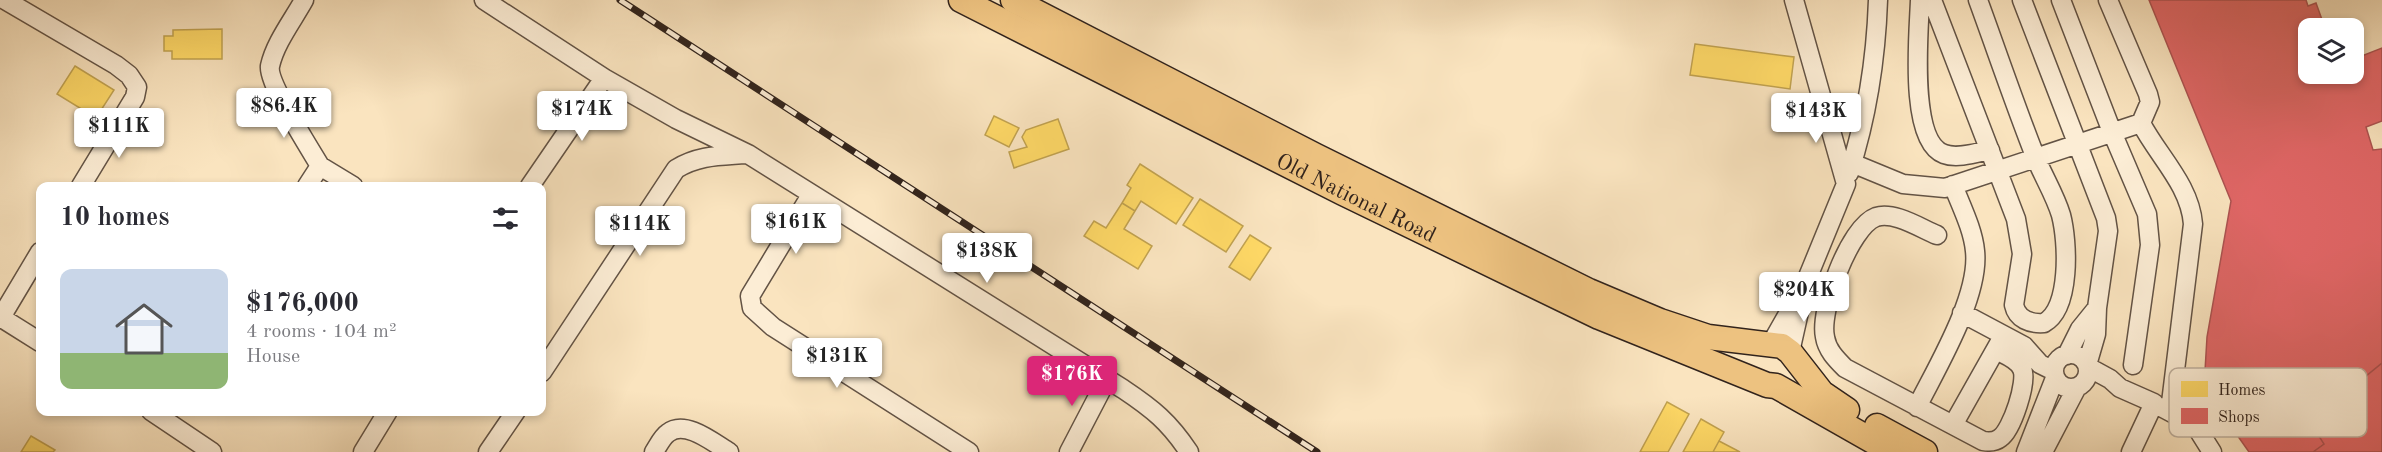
<!DOCTYPE html>
<meta charset="utf-8">
<style>
:root{--surface:#fff;--page:#f2f2f3;--text:#2b2b33;--muted:#7c7c81;--line:#e1e1e2;--accent:#db2777}
body{margin:0;font-family:"Old Standard TT",serif;background:var(--page);color:var(--text);height:100vh;display:flex;flex-direction:column;font-size:22px;white-space:nowrap}
*{box-sizing:border-box;margin:0}
p{font-size:20px;color:var(--muted)}
.icon{flex:none;width:33px;height:33px;fill:none;stroke:currentColor;stroke-width:2;stroke-linecap:round;stroke-linejoin:round}
.map{position:relative;flex:1;overflow:hidden}
.details{position:absolute;left:36px;top:182px;width:510px;height:234px;display:flex;flex-direction:column;background:var(--surface);border-radius:12px;box-shadow:0 3px 9px #0003}
.details>*{flex:none}
.buttons{position:absolute;left:2298px;top:18px;display:grid;gap:12px}
.buttons a{display:grid;place-items:center;width:66px;height:66px;border-radius:12px;background:var(--surface);box-shadow:0 3px 9px #0003;font-size:30px}
.price{position:absolute;translate:-50% -51px;padding:0 14px;border-radius:6px;background:#fff;color:#222;font-size:20px;line-height:39px;filter:drop-shadow(0 2px 3px #0008)}
.price::after{content:'';position:absolute;left:50%;top:36px;width:18px;height:14px;margin-left:-9px;background:inherit;clip-path:polygon(0 0,100% 0,50% 100%)}
.price.current{background:var(--accent);color:#fff}
ul{padding:0;list-style:none}
li{display:flex;align-items:center;gap:18px;height:150px;padding:0 24px}
li+li{border-top:2px solid var(--line)}
li span{display:grid;place-items:center;flex:none;width:168px;height:120px;border-radius:12px;color:#555}
li>.icon{margin-inline-start:auto}
span .icon{width:72px;height:72px;fill:#fffc;stroke-width:1}
li b{font-size:26px}
h2{display:flex;justify-content:space-between;align-items:center;height:72px;padding:0 24px;font-size:26px}
.map>svg:first-child{display:block}
</style>
<div class="map">
<svg width="2382" height="452" viewBox="0 0 2382 452">
<rect width="100%" height="100%" fill="#fae4bf"/>
<filter id="stains"><feTurbulence type="fractalNoise" baseFrequency=".00333" numOctaves="4"/><feColorMatrix values="0 0 0 0 .2 0 0 0 0 .09 0 0 0 0 .02 0 0 0 .5 -.17"/></filter>
<radialGradient id="worn" r=".72"><stop offset=".6" stop-color="#630" stop-opacity="0"/><stop offset="1" stop-color="#630" stop-opacity=".3"/></radialGradient>
<path fill="#ffd966" stroke="#c1a250" stroke-width="1.5" d="M222,29V59H172V51H164V36H173V30Z
M1695,44L1794,57L1790,89L1690,75Z
M75,66L114,90L96,118L57,94Z
M994,116L1019,128L1009,147L985,135Z
M1058,119L1069,149L1014,168L1009,152L1027,147L1022,137L1026,130Z
M1140,164L1193,198L1176,224L1141,201L1135,211L1122,203L1131,188L1127,185Z
M1200,199L1243,226L1226,252L1183,225Z
M1122,203L1135,211L1124,229L1152,246L1138,269L1084,236L1094,221L1106,228Z
M1250,235L1271,248L1250,280L1229,267Z
M1667,402L1689,414L1668,452H1640Z
M1701,419L1724,432L1719,441L1713,452H1683Z
M31,436L55,450L53,452H21Z
M1719,441L1740,452H1713Z"/>
<path fill="#e06666" stroke="#ac5250" stroke-width="1.5" d="M2149,0H2306L2308,6L2316,3L2325,28H2308V74H2354V59L2382,48V121L2366,127L2373,150L2382,149V363L2310,422L2324,444L2313,452H2249L2204,388L2207,337L2231,201Z
M2382,363V452H2313L2324,444L2310,422Z"/>
<g fill="none" stroke-linecap="round" stroke-linejoin="round">
<defs>
<path id="minor" d="M5,0L116,65L129,75L137,87L135,97L81,186
M304,0C293,20 275,43 270,66C267,82 310,149 320,166
M484,0L604,78L676,119L748,154L1123,389C1153,409 1169,422 1189,452
M1920,0C1919,31 1908,141 1944,154C1957,159 1976,153 1990,150
M1932,0L2016,219L2022,254L2014,305C2017,319 2030,324 2044,323C2071,308 2068,242 2061,215C2055,195 2043,176 2035,156C2015,105 1997,52 1978,0
M2022,0L2106,218L2108,231L2097,308L2096,334L2087,365
M2061,0L2112,132L2147,214L2150,245L2133,365
M2108,0L2148,94L2150,102L2141,123C2158,156 2190,185 2193,224L2170,411
M1852,163L1903,184L1945,188L2141,123
M1849,173C1867,117 1876,59 1878,0
M307,186L320,166L353,186
M530,186L604,78
M811,195L750,296L752,308L773,327L969,452
M1937,235C1920,228 1894,211 1876,217C1849,227 1819,311 1825,337C1827,350 1836,359 1845,368L1983,441C1989,442 1995,442 2000,438C2012,430 2028,381 2022,369C2018,359 2005,355 1996,350
M1962,313L2024,346L2040,364L2054,371
M0,317L40,342
M0,319L40,252
M1771,344L1805,284L1846,184L1794,0
M1790,352L1801,303
M2054 371a17 17 0 1 1 34 0a17 17 0 1 1-34 0Z
M2067,355L2080,329L2097,308
M2088,367L2110,379L2120,388L2154,403L2131,452
M542,372L676,169C699,155 720,156 746,154
M1917,407C1937,367 1980,296 1975,251C1973,229 1961,206 1953,185
M2161,407L2195,425L2212,452
M151,411L212,452
M1953,425L2001,340
M363,452L388,411
M488,452L516,411
M654,452C658,446 662,437 668,433C685,419 714,443 729,452
M1069,452L1107,379
M2026,452L2055,378
M2043,452L2077,387"/>
<g id="major">
<path id="s1" d="M961,0L1343,193L1599,317L1767,385L1776,386L1892,452"/>
<path d="M1013,0L1316,156L1589,291L1660,321L1708,337L1782,346L1790,352L1822,393L1847,410"/>
<path d="M1877,426L1925,452"/>
</g>
</defs>
<use href="#minor" stroke="#635345" stroke-width="21"/>
<use href="#major" stroke="#31231c" stroke-width="27"/>
<use href="#minor" stroke="#fcedd5" stroke-width="18"/>
<use href="#major" stroke="#edc280" stroke-width="24"/>
<defs>
<path id="rail" d="M620,0L1317,452"/>
</defs>
<use href="#rail" stroke="#31231c" stroke-width="7"/>
<use href="#rail" stroke="#fcedd5" stroke-width="4.5" stroke-dasharray="14" stroke-linecap="butt"/>
</g>
<g text-anchor="middle" dominant-baseline="central" stroke-width="6" stroke-linejoin="round" paint-order="stroke">
<g font-size="22" fill="#31231c" stroke="#fcedd5">
<text stroke="none"><textPath href="#s1" startOffset="442">Old National Road</textPath></text>
</g>
</g>
<rect x="2169" y="368" width="198" height="69" rx="9" fill="#fcedd5" stroke="#bfb09e" stroke-width="1.5"/>
<rect x="2181" y="381" width="27" height="16" fill="#ffd966"/>
<rect x="2181" y="408" width="27" height="16" fill="#e06666"/>
<g font-size="16" fill="#31231c">
<text x="2218" y="395">Homes</text>
<text x="2218" y="422">Shops</text>
</g>
<rect width="100%" height="100%" filter="url(#stains)"/>
<rect width="100%" height="100%" fill="url(#worn)"/>
</svg>
<div class="buttons">
<a><svg class="icon" aria-label="layers" viewBox="0 0 24 24"><path d="M12 4l9 5-9 5-9-5zM3 14l9 5 9-5"/></svg></a>
</div>
<b class="price" style="left:284px;top:139px">$86.4K</b>
<b class="price" style="left:582px;top:142px">$174K</b>
<b class="price" style="left:1816px;top:144px">$143K</b>
<b class="price" style="left:119px;top:159px">$111K</b>
<b class="price" style="left:796px;top:255px">$161K</b>
<b class="price" style="left:640px;top:257px">$114K</b>
<b class="price" style="left:987px;top:284px">$138K</b>
<b class="price" style="left:1804px;top:323px">$204K</b>
<b class="price" style="left:837px;top:389px">$131K</b>
<b class="price current" style="left:1072px;top:407px">$176K</b>
<section class="details">
<h2>10 homes<svg class="icon" aria-label="filters" viewBox="0 0 24 24"><path d="M4 7h16M4 17h16"/><circle cx="9" cy="7" r="2"/><circle cx="15" cy="17" r="2"/></svg></h2>
<ul>
<li><span style="background:linear-gradient(#c9d6e8 70%,#8fb573 0)"><svg class="icon" aria-label="home" viewBox="0 0 24 24"><path d="M3 11l9-7 9 7M6 9v11h12V9"/></svg></span><div><b>$176,000</b><p>4 rooms · 104 m²</p><p>House</p></div></li>
</ul>
</section>
</div>
